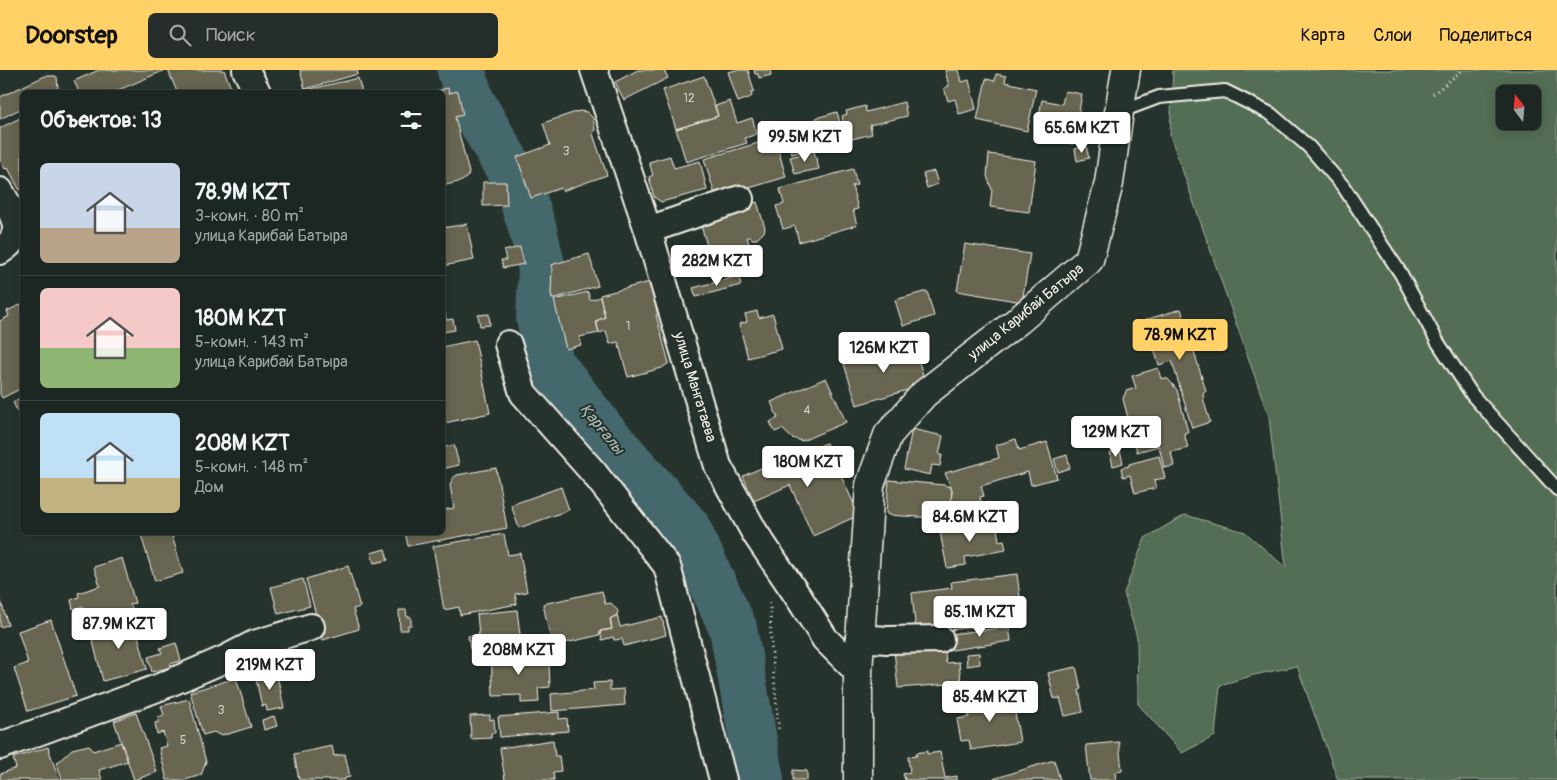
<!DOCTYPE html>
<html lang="ru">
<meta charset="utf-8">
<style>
:root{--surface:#1c2622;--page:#252e2a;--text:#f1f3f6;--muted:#a0a5a5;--line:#3a4340;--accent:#ffd166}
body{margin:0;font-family:Pangolin,sans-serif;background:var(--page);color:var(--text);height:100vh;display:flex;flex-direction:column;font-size:19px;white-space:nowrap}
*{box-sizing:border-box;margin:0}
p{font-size:16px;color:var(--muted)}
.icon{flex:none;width:28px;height:28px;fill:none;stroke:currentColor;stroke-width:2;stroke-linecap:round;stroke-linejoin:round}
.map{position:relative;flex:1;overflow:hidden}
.panel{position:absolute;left:20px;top:20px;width:425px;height:445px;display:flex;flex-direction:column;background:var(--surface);border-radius:8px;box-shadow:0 2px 12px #0003,0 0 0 1px var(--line)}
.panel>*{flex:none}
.needle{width:32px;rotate:344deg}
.controls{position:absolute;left:1496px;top:15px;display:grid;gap:10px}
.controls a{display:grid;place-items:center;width:45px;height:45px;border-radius:8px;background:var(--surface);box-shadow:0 2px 12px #0003,0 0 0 1px var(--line);font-size:25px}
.price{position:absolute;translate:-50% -42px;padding:0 11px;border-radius:5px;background:#fff;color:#222;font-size:16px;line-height:32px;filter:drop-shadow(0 1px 2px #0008)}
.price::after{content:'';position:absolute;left:50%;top:30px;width:15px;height:11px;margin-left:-8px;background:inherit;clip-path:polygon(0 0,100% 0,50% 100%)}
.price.current{background:var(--accent);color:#111}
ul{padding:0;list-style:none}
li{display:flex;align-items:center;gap:15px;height:125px;padding:0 20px}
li+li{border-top:1px solid var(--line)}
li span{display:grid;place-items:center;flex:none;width:140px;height:100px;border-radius:8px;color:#555}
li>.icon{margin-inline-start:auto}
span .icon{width:60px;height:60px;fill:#fffc;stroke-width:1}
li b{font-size:21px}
h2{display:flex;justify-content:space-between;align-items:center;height:60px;padding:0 20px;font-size:21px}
header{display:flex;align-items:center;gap:30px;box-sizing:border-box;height:70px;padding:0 25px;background:var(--accent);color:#111}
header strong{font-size:24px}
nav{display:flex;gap:28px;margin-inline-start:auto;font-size:18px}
.search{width:350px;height:45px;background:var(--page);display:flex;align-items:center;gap:12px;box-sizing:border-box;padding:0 18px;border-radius:8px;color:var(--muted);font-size:19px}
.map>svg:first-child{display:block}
</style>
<header>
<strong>Doorstep</strong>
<div class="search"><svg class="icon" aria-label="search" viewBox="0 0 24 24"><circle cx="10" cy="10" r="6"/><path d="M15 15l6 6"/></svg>Поиск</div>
<nav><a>Карта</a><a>Слои</a><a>Поделиться</a></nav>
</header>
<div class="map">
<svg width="1557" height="710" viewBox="0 0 1557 710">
<rect width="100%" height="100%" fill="#26332d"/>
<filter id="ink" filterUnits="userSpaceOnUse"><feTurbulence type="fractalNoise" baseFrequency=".02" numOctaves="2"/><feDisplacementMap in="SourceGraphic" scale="10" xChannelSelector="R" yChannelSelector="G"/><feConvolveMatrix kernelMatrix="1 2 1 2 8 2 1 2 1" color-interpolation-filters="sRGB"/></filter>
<g filter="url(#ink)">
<path fill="#536e55" stroke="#a4b09e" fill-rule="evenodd" d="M1173,0H1557V710H1338L1297,596L1254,605L1220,615L1215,666L1182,683L1138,634L1137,567L1124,523L1145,468L1185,445L1245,462L1286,498L1269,347L1170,65ZM1505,24H1532V51H1505Z"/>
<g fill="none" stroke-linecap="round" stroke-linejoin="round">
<path stroke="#45676c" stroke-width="48" d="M461,0L471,32L518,114L533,160L542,199L540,248L550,293L603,363L686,457L733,558L760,710"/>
</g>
<path fill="#686551" stroke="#f4f1e8" d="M99,0H107V1L111,0H162L163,1L114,22H79L74,11Z
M168,0H224L231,18L220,22H177Z
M300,0H357L358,4L305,19Z
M638,0H664L668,8L624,30L615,12Z
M736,0H748L754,21L751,22L752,26L749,28L738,32L728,2Z
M754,0H770L771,5L759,8L758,4H755Z
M945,0H959L962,12L969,10L976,39L959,44L955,29L948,31L944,18L949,16Z
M996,4L1006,6L1005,12L1036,19L1027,61L977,50L986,9L995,11Z
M45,6H55L57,7L58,18L55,22H22V38L0,49V27Z
M704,6L718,46L676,59L663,20Z
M358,8L362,22H302V21Z
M448,18L449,23L458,21L463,45L455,47L469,103L467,107L462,111L442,116V22H432Z
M1065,21L1082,24L1073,74L1035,67L1042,30L1062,34Z
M730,31L737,53L752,48L757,64L745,68L747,73L686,92L676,59L718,46L715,36Z
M904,32L907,46L870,55L872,64L848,70L842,46L847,44L846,41L865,36L866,42Z
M579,41L587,42L593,48L595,59L593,64L607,105L562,121L561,118L531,128L517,87L550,75L543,53Z
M837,42L843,63L838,64L839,67L831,70L830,67L819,70L820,76L792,84L786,62L817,53L816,48Z
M22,47V121L19,119L8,98L5,99L0,90V58Z
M775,68L786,107L716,128L704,89Z
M1086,76L1089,88L1077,91L1075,79Z
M814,81L819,99L795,104L790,87Z
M989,84L1036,91L1029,142L990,137L992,120L987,106Z
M670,86L674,98L700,91L707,120L661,132L654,127L649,107L653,105L649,92Z
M853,99L857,115L852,116L858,139L853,140L857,155L799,172L795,156L783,159L776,136L784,134L780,119Z
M934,101L938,114L927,118L923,104Z
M483,112H506L507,135L483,136Z
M757,132L765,158L764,162L757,169H752L750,167H747L751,181L712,192L699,149Z
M467,154L474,190L442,196V158Z
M965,174L1030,184L1022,232L957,221Z
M520,177L524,194L503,198L501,190H506L504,181Z
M589,184L598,216L552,229L551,223L552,198L551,195Z
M739,206L741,215L696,227L693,218Z
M657,210L661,244L656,245L669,293L662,298L628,307L618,272L610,274L606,261L599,263L596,251L605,247L600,225Z
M927,221L934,246L903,256L895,230Z
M588,222L590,230L600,227L605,247L596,251L599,263L579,267L581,275L566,279L554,230Z
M22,234V318L2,328L0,324V251L9,246L7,241Z
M1181,239L1206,321L1203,324L1204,332L1210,352L1192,358L1172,291L1159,295L1145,250Z
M757,241L759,248L773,244L782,279L748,288L739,254L747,252L745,244Z
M442,242H445L446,250L453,249L455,260L442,262Z
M489,244L490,255L480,256L478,245Z
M475,270L490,343L445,353L442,341V277Z
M915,277L923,306L907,320L857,335L844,294L894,279L895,282Z
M1158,298L1161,309L1164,308L1168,309L1177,320L1188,362L1184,363L1188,378L1171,382L1174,396L1164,398L1159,376L1137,382L1123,329L1126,321L1136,318L1132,306Z
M826,308L846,352L802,371L792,368L782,359L775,362L770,352L778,348L771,332Z
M22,327V352L13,332Z
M912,359L943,366L939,385H942L940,396L932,395L930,405L904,399Z
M1016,369L1019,380L1047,372L1057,408L1031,415L1028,402L981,416L984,426L980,427L981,432L954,439L951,430L952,420L945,403L999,388L996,375Z
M826,373L859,445L813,466L790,415L754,431L743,406L777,391L779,394Z
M454,375L459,395L442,399V378Z
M1120,380L1123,393L1113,396L1110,383Z
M1067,385L1070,398L1058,402L1054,389Z
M1159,386L1165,408L1154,410L1156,418L1135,423L1130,405L1123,407L1121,398L1129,396V394Z
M496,398L507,458L408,476L405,462H442V440L454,438L450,415L453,408L457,405Z
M889,410L944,415L950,417L952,420L950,449L888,445L886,443Z
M561,417L569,440L519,458L511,435Z
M987,440L989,449L945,460L943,451Z
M996,452L999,471L1004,470L1006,480L965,487L966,495L947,498L940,462Z
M140,462H171L183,503L155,511Z
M504,464L508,485L520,483L527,522L515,524L517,534L460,545L459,537L444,540L433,476Z
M385,479L388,490L374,493L371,483Z
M122,488L135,533L130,534L133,540L114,546L113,544L88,551L83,536L73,539L71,530L79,527L78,523L100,516L94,497Z
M348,496L360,537L353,539L359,559L323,570L306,509Z
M1017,504L1023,551L916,564L912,523L952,518L951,512Z
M303,509L310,536L278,544L271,517Z
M602,521L605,534L611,533L618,541L617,545L610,549L612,559L600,561V565L552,576L543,534Z
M0,528L8,555L0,557Z
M399,540H406L407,547H411V555H408V560H400Z
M517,540L521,573L470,579L468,566L479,565L477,544Z
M123,543L128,560L136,558L147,599L103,611L92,568L110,563L106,548Z
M617,545L620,557L662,547L666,565L624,576L622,569L614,570L613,567L602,570L600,561L612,559L610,549Z
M51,550L76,626L28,641L14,598L28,593L18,561Z
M1009,557L1011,571L952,580L950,564Z
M176,573L181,591L170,594L171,597L152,602L148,587L162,583L160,578Z
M939,576L940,583L945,582L946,593L959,592L961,613L898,618L894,580Z
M530,581L531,594L549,593L550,617L538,618L539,632L521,633V625L493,626L491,583Z
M979,583L980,594L967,596L966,584Z
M1076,597L1081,619L1079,620L1083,642L1065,646L1060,628L1054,629L1048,603Z
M276,600L284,638L267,641L266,635L262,636L255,605Z
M236,608L251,657L228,664L219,665L214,662L203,665L190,622Z
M610,612V620L624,619L625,635L552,641L551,624L594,620L593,613Z
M1012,625L1020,672L971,680L969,670L961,671L957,649L969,647L967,633Z
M189,629L206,692L201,705L185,710H167L159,678L167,676L163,662L157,664L155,653L159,652L158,647L164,645L161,636Z
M559,642V649L567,648L568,661L500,667L498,647Z
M136,643L157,702L134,710L114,651Z
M490,645V650L494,649L495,663H491V668L471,669L470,646Z
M274,646L277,656L264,660L262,650Z
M553,670L555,686H559L561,701L553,702L554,710H505L500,678Z
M121,672L128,691L99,700L102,710H62L57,693L72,679L89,675L93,681Z
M1119,672L1122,701L1115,702L1116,710H1090L1086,675Z
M332,676L334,686L345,684L350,707L345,708V710H299L294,684Z
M48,677L59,710H0V704L16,698L13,688Z
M927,681V684L940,682L945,708L957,706V710H905L903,704L910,702L908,687L917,686L916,683Z
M1054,690L1060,710H990Z
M793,700L807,701V710H793Z"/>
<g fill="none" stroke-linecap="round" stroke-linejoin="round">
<defs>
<path id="service" d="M1119,42L1159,27L1225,21L1271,44L1309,77L1343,116L1401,204L1437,271L1473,326L1557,419"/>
<path id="minor" d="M246,0L257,22
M594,0L648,160L718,396L755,463L801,531L825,569L858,602
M0,121C12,143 29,163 0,181
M648,160L740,129
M508,274L523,323L594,403L667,496L723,710
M859,568L887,570L940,569
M0,676L160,617L225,589L254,574L311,557"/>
<path id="tertiary" d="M858,710V602L870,415L888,365L924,324L1019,250L1089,190L1109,113L1119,42L1126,0"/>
</defs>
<use href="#service" stroke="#f4f1e8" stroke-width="16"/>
<use href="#minor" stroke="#f4f1e8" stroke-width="30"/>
<use href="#tertiary" stroke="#f4f1e8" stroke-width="31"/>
<path stroke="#f4f1e8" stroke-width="3" stroke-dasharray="1 4" stroke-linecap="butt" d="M1433,24L1463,0
M770,533L771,573L779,662"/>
<use href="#service" stroke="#26332d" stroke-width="12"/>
<use href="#minor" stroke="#26332d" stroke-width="26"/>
<use href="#tertiary" stroke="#26332d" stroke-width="28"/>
</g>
</g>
<g text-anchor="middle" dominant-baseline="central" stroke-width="4" stroke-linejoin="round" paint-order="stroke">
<g font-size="12" fill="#d1cec2">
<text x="689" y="28">12</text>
<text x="566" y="81">3</text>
<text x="628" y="256">1</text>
<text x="807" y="340">4</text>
<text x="221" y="640">3</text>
<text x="183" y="670">5</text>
</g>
<g font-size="15" fill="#f4f1e8" stroke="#26332d">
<text transform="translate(1026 242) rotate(-39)">улица Карибай Батыра</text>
<text transform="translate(695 317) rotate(73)">улица Мангатаева</text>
</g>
<g font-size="16" font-style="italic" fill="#aebab6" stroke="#26332d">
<text transform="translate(602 359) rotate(51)">Қарғалы</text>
</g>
</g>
</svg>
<div class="controls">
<a><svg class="needle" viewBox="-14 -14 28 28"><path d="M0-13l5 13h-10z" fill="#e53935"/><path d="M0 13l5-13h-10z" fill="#a0a5a5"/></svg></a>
</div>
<b class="price" style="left:1082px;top:84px">65.6M KZT</b>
<b class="price" style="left:805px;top:93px">99.5M KZT</b>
<b class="price" style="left:717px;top:217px">282M KZT</b>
<b class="price current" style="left:1180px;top:291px">78.9M KZT</b>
<b class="price" style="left:884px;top:304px">126M KZT</b>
<b class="price" style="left:1116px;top:388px">129M KZT</b>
<b class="price" style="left:808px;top:418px">180M KZT</b>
<b class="price" style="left:970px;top:473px">84.6M KZT</b>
<b class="price" style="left:980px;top:568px">85.1M KZT</b>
<b class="price" style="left:119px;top:580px">87.9M KZT</b>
<b class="price" style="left:519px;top:606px">208M KZT</b>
<b class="price" style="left:270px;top:621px">219M KZT</b>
<b class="price" style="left:990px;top:653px">85.4M KZT</b>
<section class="panel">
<h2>Объектов: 13<svg class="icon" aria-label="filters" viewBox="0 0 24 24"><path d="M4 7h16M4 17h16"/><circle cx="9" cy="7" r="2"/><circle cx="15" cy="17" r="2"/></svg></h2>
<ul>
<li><span style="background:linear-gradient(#c9d6e8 65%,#b9a48a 0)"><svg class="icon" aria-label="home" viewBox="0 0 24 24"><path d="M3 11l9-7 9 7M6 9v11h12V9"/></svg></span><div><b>78.9M KZT</b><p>3-комн. · 80 m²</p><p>улица Карибай Батыра</p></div></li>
<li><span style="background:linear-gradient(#f6c9c9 60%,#8fb573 0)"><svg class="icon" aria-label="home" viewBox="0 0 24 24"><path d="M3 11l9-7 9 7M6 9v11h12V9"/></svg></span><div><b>180M KZT</b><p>5-комн. · 143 m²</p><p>улица Карибай Батыра</p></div></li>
<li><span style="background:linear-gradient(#bfe0f5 65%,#c2b280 0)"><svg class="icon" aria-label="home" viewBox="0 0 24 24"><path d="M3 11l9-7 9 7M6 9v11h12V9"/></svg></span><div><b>208M KZT</b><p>5-комн. · 148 m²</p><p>Дом</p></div></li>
</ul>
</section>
</div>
